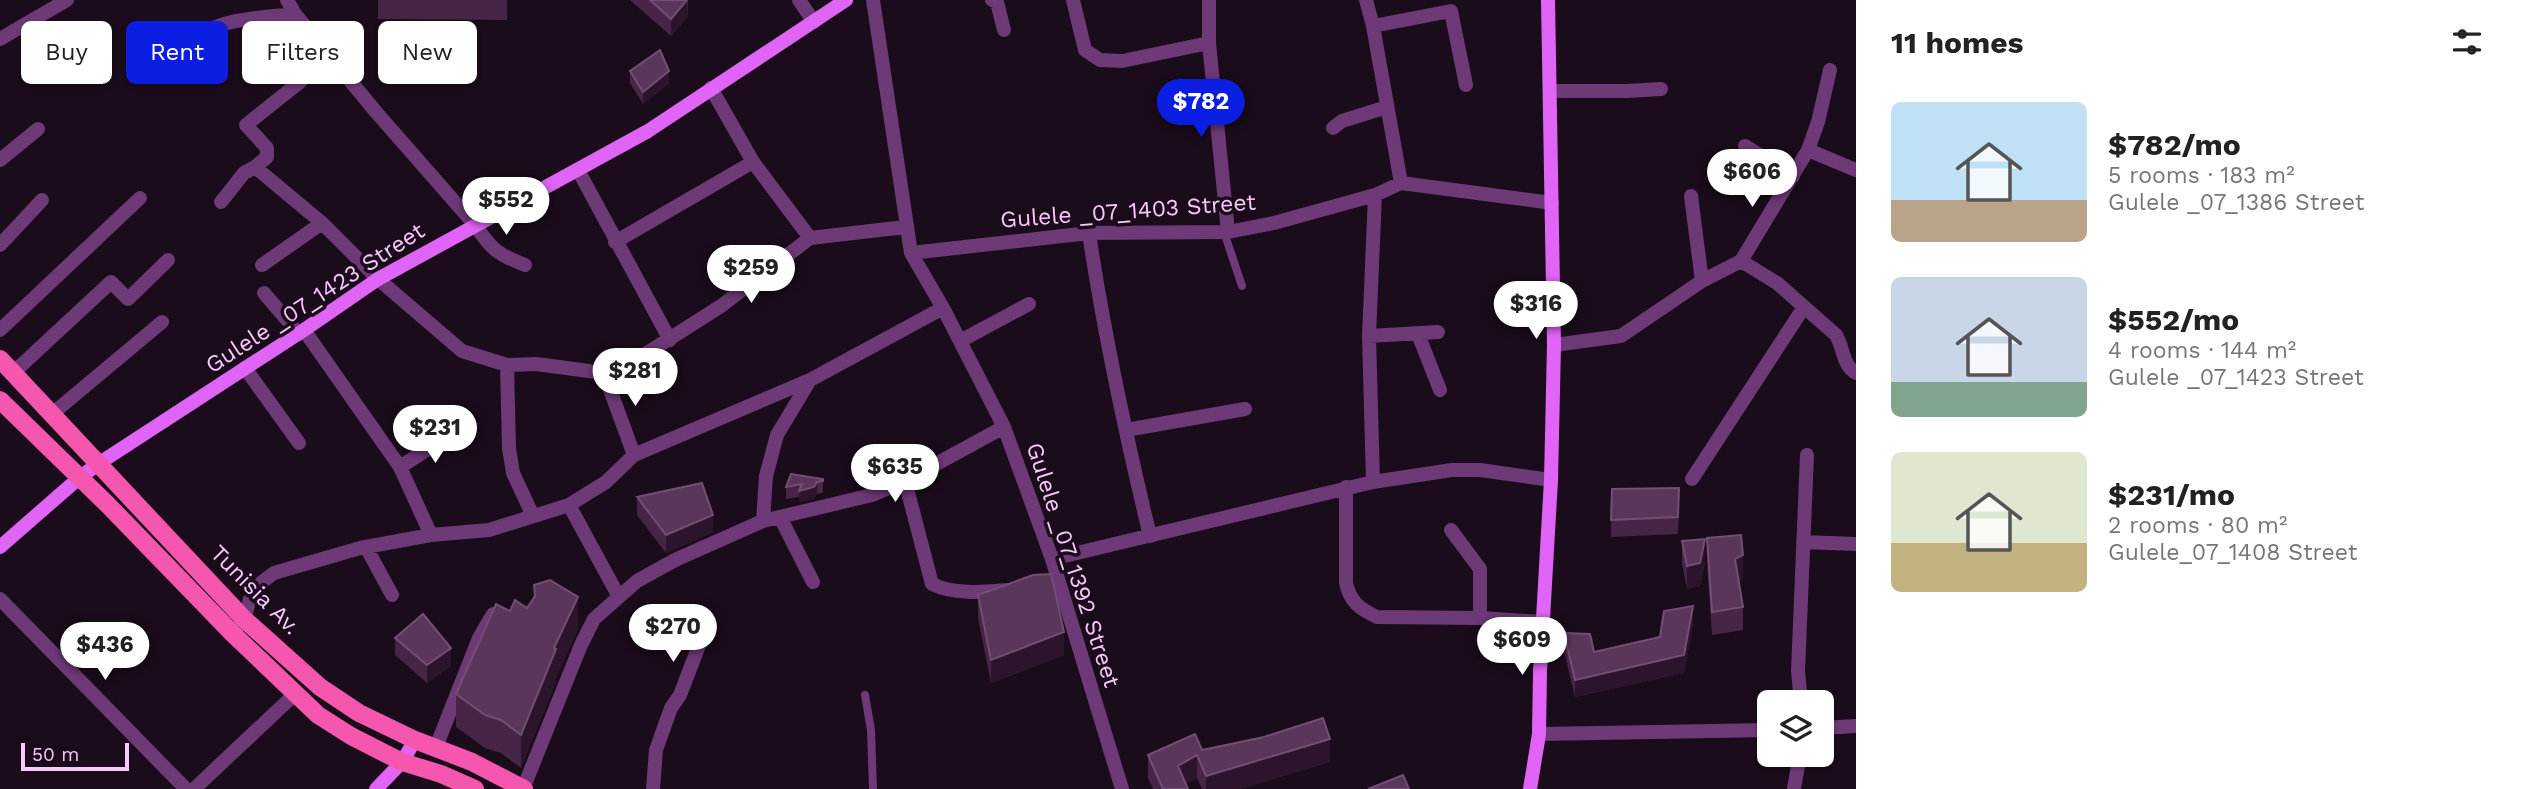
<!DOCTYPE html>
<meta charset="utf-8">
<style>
:root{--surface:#fff;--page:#f2f2f2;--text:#222;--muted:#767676;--accent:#0d1ee3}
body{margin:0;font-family:"Work Sans",sans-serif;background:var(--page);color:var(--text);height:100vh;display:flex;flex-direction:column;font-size:26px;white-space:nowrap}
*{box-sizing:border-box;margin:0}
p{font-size:23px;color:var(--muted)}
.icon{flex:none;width:38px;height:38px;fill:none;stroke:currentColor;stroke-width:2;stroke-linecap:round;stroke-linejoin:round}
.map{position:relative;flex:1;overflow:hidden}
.side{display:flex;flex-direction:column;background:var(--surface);width:665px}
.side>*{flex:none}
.guide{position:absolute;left:21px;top:21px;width:665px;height:63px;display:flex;gap:14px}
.buttons{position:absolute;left:1757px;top:690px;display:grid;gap:14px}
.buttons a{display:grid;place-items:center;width:77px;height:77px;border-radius:10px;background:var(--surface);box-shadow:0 2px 5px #0004;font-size:35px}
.scale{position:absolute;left:21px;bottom:18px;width:108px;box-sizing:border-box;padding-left:7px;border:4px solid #f9c8fc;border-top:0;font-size:19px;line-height:24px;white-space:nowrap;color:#f9c8fc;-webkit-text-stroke:5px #1a0c1a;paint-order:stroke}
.price{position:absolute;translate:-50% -60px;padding:0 16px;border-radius:24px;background:#fff;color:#222;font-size:23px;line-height:46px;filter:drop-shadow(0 2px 4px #0008)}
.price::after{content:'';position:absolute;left:50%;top:42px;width:21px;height:16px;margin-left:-10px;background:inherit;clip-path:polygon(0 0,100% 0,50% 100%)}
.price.selected{background:var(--accent);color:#fff}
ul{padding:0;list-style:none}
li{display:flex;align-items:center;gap:21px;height:175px;padding:0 35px}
li span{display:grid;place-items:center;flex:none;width:196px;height:140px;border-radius:10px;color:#555}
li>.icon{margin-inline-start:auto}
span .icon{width:84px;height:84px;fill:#fffc;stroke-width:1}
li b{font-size:30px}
h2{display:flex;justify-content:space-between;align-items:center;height:84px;padding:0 35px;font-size:30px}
.tag{padding:0 24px;border-radius:10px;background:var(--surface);box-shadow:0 2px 5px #0004;font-size:24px;line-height:63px}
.tag.selected{background:var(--accent);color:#fff}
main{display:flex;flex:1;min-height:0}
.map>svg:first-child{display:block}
</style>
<main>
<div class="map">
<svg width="1856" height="789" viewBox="0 0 1856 789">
<rect width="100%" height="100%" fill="#1a0c1a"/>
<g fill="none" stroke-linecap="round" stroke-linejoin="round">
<path stroke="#6e3977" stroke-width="8" d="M1224,232L1242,286
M865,695L871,730L873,789"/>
<path stroke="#6e3977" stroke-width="14" d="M287,0L295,14L376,112L475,225C492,250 497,254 525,265
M799,0L814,22
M873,0L911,253L943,308L1004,427L1052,559L1122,789
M992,0L997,2L1004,30
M1073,0L1085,50L1100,60L1122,61L1209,43
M1209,0V43L1228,232
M1366,0L1373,26L1401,183
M1373,26L1451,11L1466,85
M0,39L67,0
M177,66C185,56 192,44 201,36C219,18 270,17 295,14
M711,88L753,162L810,238
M1550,91H1627L1661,89
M1333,128L1342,121L1387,107
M1745,146L1793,176
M1808,150L1856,170
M0,160L38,129
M255,167L267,157V148L246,125L301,81
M578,170L670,340
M1691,196L1702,281
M221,202L244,173L255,167L322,223L378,279L462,351L507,365L536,364L604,373L636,360L721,306L810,238
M1089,233C1104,335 1126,436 1150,536
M810,238L905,227
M615,242L753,162
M0,245L42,200
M911,253L1089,233L1228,232L1274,223L1375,195L1401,183L1552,203
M1741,261L1777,283L1836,335C1844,348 1842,365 1856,373
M262,265L322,223
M264,293L299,334
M0,330L140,198
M304,330L400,467L431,535
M1418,334L1440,390
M1369,336L1438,332
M960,341L1029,304
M1554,345L1621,336L1702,281L1741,261L1808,150L1818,122L1830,70
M507,365L509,448L513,473L533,516
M245,368L299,443
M13,373L111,282L128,299L168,260
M604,373L634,455
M52,414L162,322
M1126,430L1245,409
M400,467L451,434
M1692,479L1804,307
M905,481L932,584C955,595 983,592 1008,590
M1373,482L1369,336L1375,195
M1346,487V583C1350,602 1360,609 1377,617L1480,618L1543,622
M569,505L619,597
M780,517L813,582
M763,521L766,476L777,435L810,380
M1451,530L1480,569V618
M1803,542L1856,544
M366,547L392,595
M1052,559L1373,482L1452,470H1480L1551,480
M0,599L186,789
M240,625L244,619L251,596L262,582L274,573L360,548L431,535L489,530L569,505L606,482L634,455L810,380L943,308
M1801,702L1798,671L1807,455
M1822,728L1856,726
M1539,734L1769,730
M436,747L479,638L493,614L498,616
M194,789L295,694
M523,789L581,645L594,619L637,581L675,560L763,521L872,495L905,481L1004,427
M653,789L656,750L671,708L680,695L703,635
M1794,789L1800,754"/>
<path stroke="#e065f6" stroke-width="14" d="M0,547L79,478L98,464L304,330L378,279L648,131L846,0
M376,789L402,762L415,740
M1530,789L1539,734L1540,671L1551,480L1554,345L1548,0"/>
<path stroke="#f556ae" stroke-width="18" d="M0,359L244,619L320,687L359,713L415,740L472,762L524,789
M0,400L108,505L233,634L318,715L351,736L402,762L441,774L475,789"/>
</g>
<path fill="#472547" d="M378,0H507V20L378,19Z
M630,0H688V17L671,36Z
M630,71L669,83L643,104L630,83Z
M823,479V493L817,494L814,499L799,502V497L786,499V487Z
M637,497L713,532L666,553L637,515Z
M1679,505L1678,534L1611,537V520Z
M1707,538L1743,578L1739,580L1743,607V630L1712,635L1707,561Z
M1682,541L1705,562L1700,586L1687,589L1682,564Z
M534,585L578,629L556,678V682L521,768L501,753L485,748L456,727V694L527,608L534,598Z
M978,595L1064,655L991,683L978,618Z
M1693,623L1684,673L1575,697L1564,651V633L1594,652L1660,637Z
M395,638L451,666L427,683L395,655Z
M1202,750L1330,762L1240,789H1202L1197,778L1186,784L1188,789H1153L1148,778V755Z"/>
<path fill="#2d142d" d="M687,0L688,17L671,36V19Z
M669,71V83L643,104V92Z
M817,482V494L814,499L799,502V491Z
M713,515V532L666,553V535Z
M1705,539V562L1700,586L1687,589V566Z
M1743,555V578L1735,582V559Z
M578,597V629L556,678V682L521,768V735L554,648Z
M1693,606V623L1684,673L1575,697V680L1684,655Z
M1064,632V655L991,683V660Z
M451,648V666L427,683V665Z
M1330,739V762L1240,789H1206V776Z
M1197,755V778L1178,789V766Z"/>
<path fill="#5a375a" stroke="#734e74" stroke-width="2" d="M650,0H687L671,19Z
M660,50L669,71L643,92L630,71Z
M791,474L823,479V481L817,482L814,487L799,491L802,484L786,487Z
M702,483L713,515L666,535L637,497Z
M1679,488L1678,517L1611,520L1612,489Z
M1741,535L1743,555L1735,559L1743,607L1712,612L1707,538Z
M1705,539L1700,563L1687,566L1682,541Z
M1051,574L1064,632L991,660L978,595L1033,575Z
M550,580L578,597L554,648L556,649L521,735L501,720L485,715L456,694L496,604L510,611L515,600L527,608L535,596L534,585Z
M1693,606L1684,655L1575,680L1564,633L1590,634L1594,652L1660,637L1664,611Z
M423,614L451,648L427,665L395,638Z
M1323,718L1330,739L1206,776L1197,755L1178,766L1188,789H1163L1148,755L1195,734L1202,750L1264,737Z
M1403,775L1409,789H1368Z"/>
<g text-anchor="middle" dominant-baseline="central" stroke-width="7" stroke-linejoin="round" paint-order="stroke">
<g font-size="23" fill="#f9c8fc" stroke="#1a0c1a">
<text transform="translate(1128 211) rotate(-4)">Gulele _07_1403 Street</text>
<text transform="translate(315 298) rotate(-33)">Gulele _07_1423 Street</text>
<text transform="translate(1073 565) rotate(72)">Gulele _07_1392 Street</text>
<text transform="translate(255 590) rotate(45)">Tunisia Av.</text>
</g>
</g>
</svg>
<div class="buttons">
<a><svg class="icon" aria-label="layers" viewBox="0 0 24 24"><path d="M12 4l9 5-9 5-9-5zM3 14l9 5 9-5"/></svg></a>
</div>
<div class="scale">50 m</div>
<b class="price selected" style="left:1201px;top:139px">$782</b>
<b class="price" style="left:1752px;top:209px">$606</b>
<b class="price" style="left:506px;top:237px">$552</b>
<b class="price" style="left:751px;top:305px">$259</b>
<b class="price" style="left:1536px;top:341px">$316</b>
<b class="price" style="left:635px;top:408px">$281</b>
<b class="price" style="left:435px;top:465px">$231</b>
<b class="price" style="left:895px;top:504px">$635</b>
<b class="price" style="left:673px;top:664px">$270</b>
<b class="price" style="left:1522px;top:677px">$609</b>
<b class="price" style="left:105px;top:682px">$436</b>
<div class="guide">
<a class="tag">Buy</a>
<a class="tag selected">Rent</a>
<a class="tag">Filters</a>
<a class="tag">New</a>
</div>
</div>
<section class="side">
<h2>11 homes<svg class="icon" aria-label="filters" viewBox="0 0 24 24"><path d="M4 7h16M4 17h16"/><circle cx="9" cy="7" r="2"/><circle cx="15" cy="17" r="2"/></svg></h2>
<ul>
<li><span style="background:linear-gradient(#bfe0f5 70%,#b9a48a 0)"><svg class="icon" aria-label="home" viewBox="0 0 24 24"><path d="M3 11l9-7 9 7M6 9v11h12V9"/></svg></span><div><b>$782/mo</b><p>5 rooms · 183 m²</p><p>Gulele _07_1386 Street</p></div></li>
<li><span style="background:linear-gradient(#c9d6e8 75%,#7fa58c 0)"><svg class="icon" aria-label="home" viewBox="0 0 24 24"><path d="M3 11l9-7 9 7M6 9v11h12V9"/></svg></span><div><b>$552/mo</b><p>4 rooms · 144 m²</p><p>Gulele _07_1423 Street</p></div></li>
<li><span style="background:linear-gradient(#dfe7d0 65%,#c2b280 0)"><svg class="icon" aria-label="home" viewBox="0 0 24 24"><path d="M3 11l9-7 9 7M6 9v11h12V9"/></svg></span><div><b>$231/mo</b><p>2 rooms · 80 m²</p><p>Gulele_07_1408 Street</p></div></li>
</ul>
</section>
</main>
